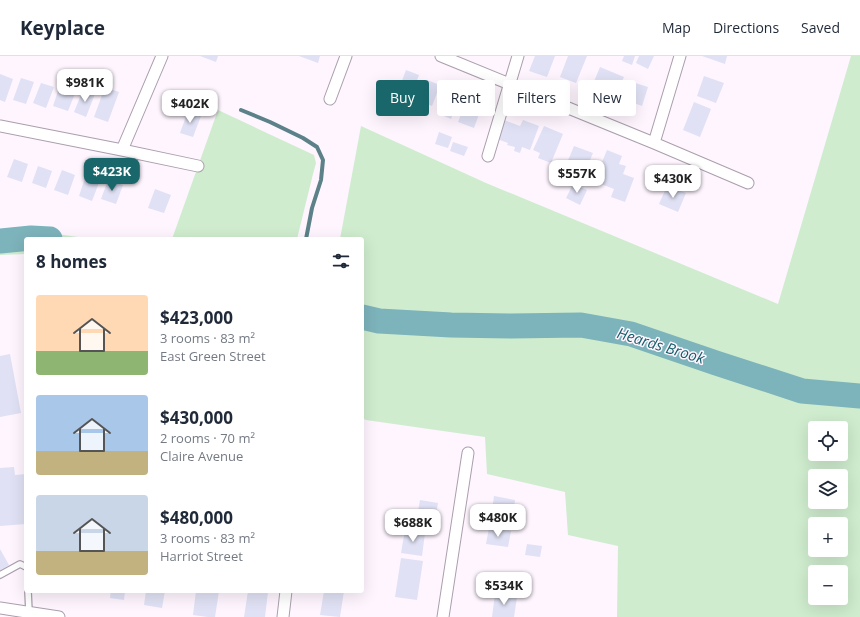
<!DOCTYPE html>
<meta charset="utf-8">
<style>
:root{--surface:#fff;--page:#f2f2f3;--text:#1f2937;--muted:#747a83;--line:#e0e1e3;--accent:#19676b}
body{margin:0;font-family:"Open Sans",sans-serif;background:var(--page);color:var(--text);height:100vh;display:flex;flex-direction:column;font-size:15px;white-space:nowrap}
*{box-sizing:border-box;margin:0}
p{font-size:13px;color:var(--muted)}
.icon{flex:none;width:22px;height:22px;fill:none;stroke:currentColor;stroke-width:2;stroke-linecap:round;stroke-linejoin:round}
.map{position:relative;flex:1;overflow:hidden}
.panel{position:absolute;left:24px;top:181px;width:340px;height:356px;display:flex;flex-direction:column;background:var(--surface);border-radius:4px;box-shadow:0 4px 16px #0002}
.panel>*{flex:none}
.guide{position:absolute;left:376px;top:24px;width:380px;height:36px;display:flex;gap:8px}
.fabs{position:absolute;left:808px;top:365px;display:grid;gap:8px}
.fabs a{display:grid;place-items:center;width:40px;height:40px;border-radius:4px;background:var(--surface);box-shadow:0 4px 16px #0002;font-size:20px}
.price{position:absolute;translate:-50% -34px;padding:0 9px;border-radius:8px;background:#fff;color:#222;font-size:13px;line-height:26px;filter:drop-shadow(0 1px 2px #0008)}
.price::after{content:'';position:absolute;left:50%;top:24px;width:12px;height:9px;margin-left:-6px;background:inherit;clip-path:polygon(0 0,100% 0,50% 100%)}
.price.active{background:var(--accent);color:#fff}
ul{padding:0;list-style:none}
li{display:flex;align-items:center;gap:12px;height:100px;padding:0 12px}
li span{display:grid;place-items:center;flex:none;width:112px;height:80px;border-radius:4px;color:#555}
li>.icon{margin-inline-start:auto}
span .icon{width:48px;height:48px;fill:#fffc;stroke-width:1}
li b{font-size:17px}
h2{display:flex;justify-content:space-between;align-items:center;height:48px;padding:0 12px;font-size:17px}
.tag{padding:0 14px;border-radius:4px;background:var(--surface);box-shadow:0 4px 16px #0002;font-size:14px;line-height:36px}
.tag.active{background:var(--accent);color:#fff}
header{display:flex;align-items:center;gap:24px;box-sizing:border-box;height:56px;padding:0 20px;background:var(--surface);border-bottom:1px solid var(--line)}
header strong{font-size:19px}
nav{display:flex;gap:22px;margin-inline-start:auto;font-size:14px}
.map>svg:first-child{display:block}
</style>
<header>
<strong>Keyplace</strong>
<nav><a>Map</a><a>Directions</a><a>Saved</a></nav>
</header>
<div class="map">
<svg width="860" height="561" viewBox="0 0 860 561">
<rect width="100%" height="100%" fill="#fef5ff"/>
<path fill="#cfecce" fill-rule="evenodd" d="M851,0H860V561H617L618,490L568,479L565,436L487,418L485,381L366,364L362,362V183H340L361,70L486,127L778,248ZM815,372H841V398H815ZM815,420H841V446H815ZM815,468H841V494H815ZM815,516H841V542H815Z
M218,54L314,99L316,107L313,118L297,183H172Z
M21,173L92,183H26V198L0,199V177Z"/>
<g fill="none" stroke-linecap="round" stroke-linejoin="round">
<path stroke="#5c8188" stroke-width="4" d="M241,54L270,66L303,82L317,91L323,104L321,124L312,152L306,183"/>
<path stroke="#7db3bb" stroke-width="25" d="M0,185L31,182L50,183
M362,261L379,265L451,269L511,270L581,269L631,278L716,307L802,335L860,340"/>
</g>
<path fill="#e0e1f4" d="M200,0H218L216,6Z
M299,0H320L318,7Z
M535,0H555L547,21L529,15Z
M568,0H587L576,27L560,21Z
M624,0H635L632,9L622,5Z
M639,0H654L648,13L636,7Z
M702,0H727L725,8Z
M600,11L624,21L616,40L606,35L604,41L590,35Z
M406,14L419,19L410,43L397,38Z
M0,18L13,23L5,46L0,44Z
M704,20L724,27L716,47L697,40Z
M21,22L34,26L26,48L13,44Z
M427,24L440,29L432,50L419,45Z
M629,25L648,31L642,50L623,43Z
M41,27L54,31L46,52L33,47Z
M60,29L76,35L68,55L53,50Z
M105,31L119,36L108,66L94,61Z
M448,33L461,38L451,63L439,58Z
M83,34L95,38L86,61L74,56Z
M468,41L483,47L474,72L458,66Z
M694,46L711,53L700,81L683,74Z
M188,55L201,60L193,81L180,77Z
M504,64L520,70L523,64L539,70L530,94L522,91L520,97L514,95L515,91L507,89L508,87L497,83Z
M544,70L563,78L551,107L538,102L540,97L533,94Z
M439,76L452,81L448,92L435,88Z
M453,86L468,91L464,100L450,95Z
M574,90L593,97L581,126L562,119Z
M607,94L622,100L619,108L626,110L623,118L634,122L625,146L611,141L614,133L601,128L603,124L596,121Z
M14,103L28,108L22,126L7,121Z
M38,110L52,115L46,132L32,127Z
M62,114L75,119L68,139L54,134Z
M86,119L100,124L92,145L79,140Z
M108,124L123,129L116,148L101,143Z
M573,128L587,134L580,149L566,142Z
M667,130L686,137L678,156L659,148Z
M155,133L171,139L164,157L148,152Z
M10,298L21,357L0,361V300Z
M14,411L15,419L26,418V468L0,470V412Z
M494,440L515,444L513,458L492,455Z
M420,444L438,447L434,470L416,467Z
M489,472L511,475L508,491L486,488Z
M405,474L425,477L422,500L401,497Z
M527,488L542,490L540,501L525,499Z
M0,493L9,509L0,515Z
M401,502L423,505L417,544L395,541Z
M111,535H125L124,544L110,542Z
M146,535H165L162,552L144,549Z
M196,535H219L215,561H208L193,559Z
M248,535H260L268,536L265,561H244Z
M324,535H344L340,561L320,559Z
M495,538L517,541L514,561H492Z"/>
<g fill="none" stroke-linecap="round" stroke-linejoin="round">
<defs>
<path id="lane" d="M0,519L20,508L26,511
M28,535L29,556"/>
<path id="street" d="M441,0L654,87L748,127
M330,43L346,0
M0,70L122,94L198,110
M654,87L680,0
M122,94L162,0
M488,100L518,0
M0,552L59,561
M283,561L286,535
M443,561L468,397"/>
</defs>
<use href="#lane" stroke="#ab9ead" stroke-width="8"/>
<use href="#street" stroke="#ab9ead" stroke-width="13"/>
<use href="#lane" stroke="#fff" stroke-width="5.5"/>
<use href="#street" stroke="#fff" stroke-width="11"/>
</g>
<g text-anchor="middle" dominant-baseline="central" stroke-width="3" stroke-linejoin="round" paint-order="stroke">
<g font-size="15" font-style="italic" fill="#155f69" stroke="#fef5ff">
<text transform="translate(661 289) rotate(17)">Heards Brook</text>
</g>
</g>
</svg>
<div class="fabs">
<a><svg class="icon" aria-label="locate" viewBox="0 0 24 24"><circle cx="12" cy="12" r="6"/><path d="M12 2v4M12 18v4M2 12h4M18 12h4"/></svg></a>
<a><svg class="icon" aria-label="layers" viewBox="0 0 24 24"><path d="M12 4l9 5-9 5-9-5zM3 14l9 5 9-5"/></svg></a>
<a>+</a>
<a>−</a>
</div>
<b class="price" style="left:85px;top:47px">$981K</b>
<b class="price" style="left:190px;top:68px">$402K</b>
<b class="price active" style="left:112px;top:136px">$423K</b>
<b class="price" style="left:577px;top:138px">$557K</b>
<b class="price" style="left:673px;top:143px">$430K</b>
<b class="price" style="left:498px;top:482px">$480K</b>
<b class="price" style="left:413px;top:487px">$688K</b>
<b class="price" style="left:504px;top:550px">$534K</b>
<div class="guide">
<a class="tag active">Buy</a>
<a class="tag">Rent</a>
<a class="tag">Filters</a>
<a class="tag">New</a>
</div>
<section class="panel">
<h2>8 homes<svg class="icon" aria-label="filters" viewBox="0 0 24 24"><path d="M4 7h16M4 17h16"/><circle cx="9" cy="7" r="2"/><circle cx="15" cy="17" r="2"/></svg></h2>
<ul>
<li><span style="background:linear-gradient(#ffd9b3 70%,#8fb573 0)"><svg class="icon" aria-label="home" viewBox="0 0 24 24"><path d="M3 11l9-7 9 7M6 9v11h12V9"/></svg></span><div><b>$423,000</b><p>3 rooms · 83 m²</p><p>East Green Street</p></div></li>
<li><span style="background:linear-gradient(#a9c7e8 70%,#c2b280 0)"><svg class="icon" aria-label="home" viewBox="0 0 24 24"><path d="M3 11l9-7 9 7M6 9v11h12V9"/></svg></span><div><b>$430,000</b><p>2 rooms · 70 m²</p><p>Claire Avenue</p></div></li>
<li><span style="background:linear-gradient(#c9d6e8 70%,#c2b280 0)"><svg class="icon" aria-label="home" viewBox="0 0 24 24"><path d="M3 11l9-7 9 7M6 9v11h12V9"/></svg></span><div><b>$480,000</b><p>3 rooms · 83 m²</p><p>Harriot Street</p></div></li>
</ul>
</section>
</div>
